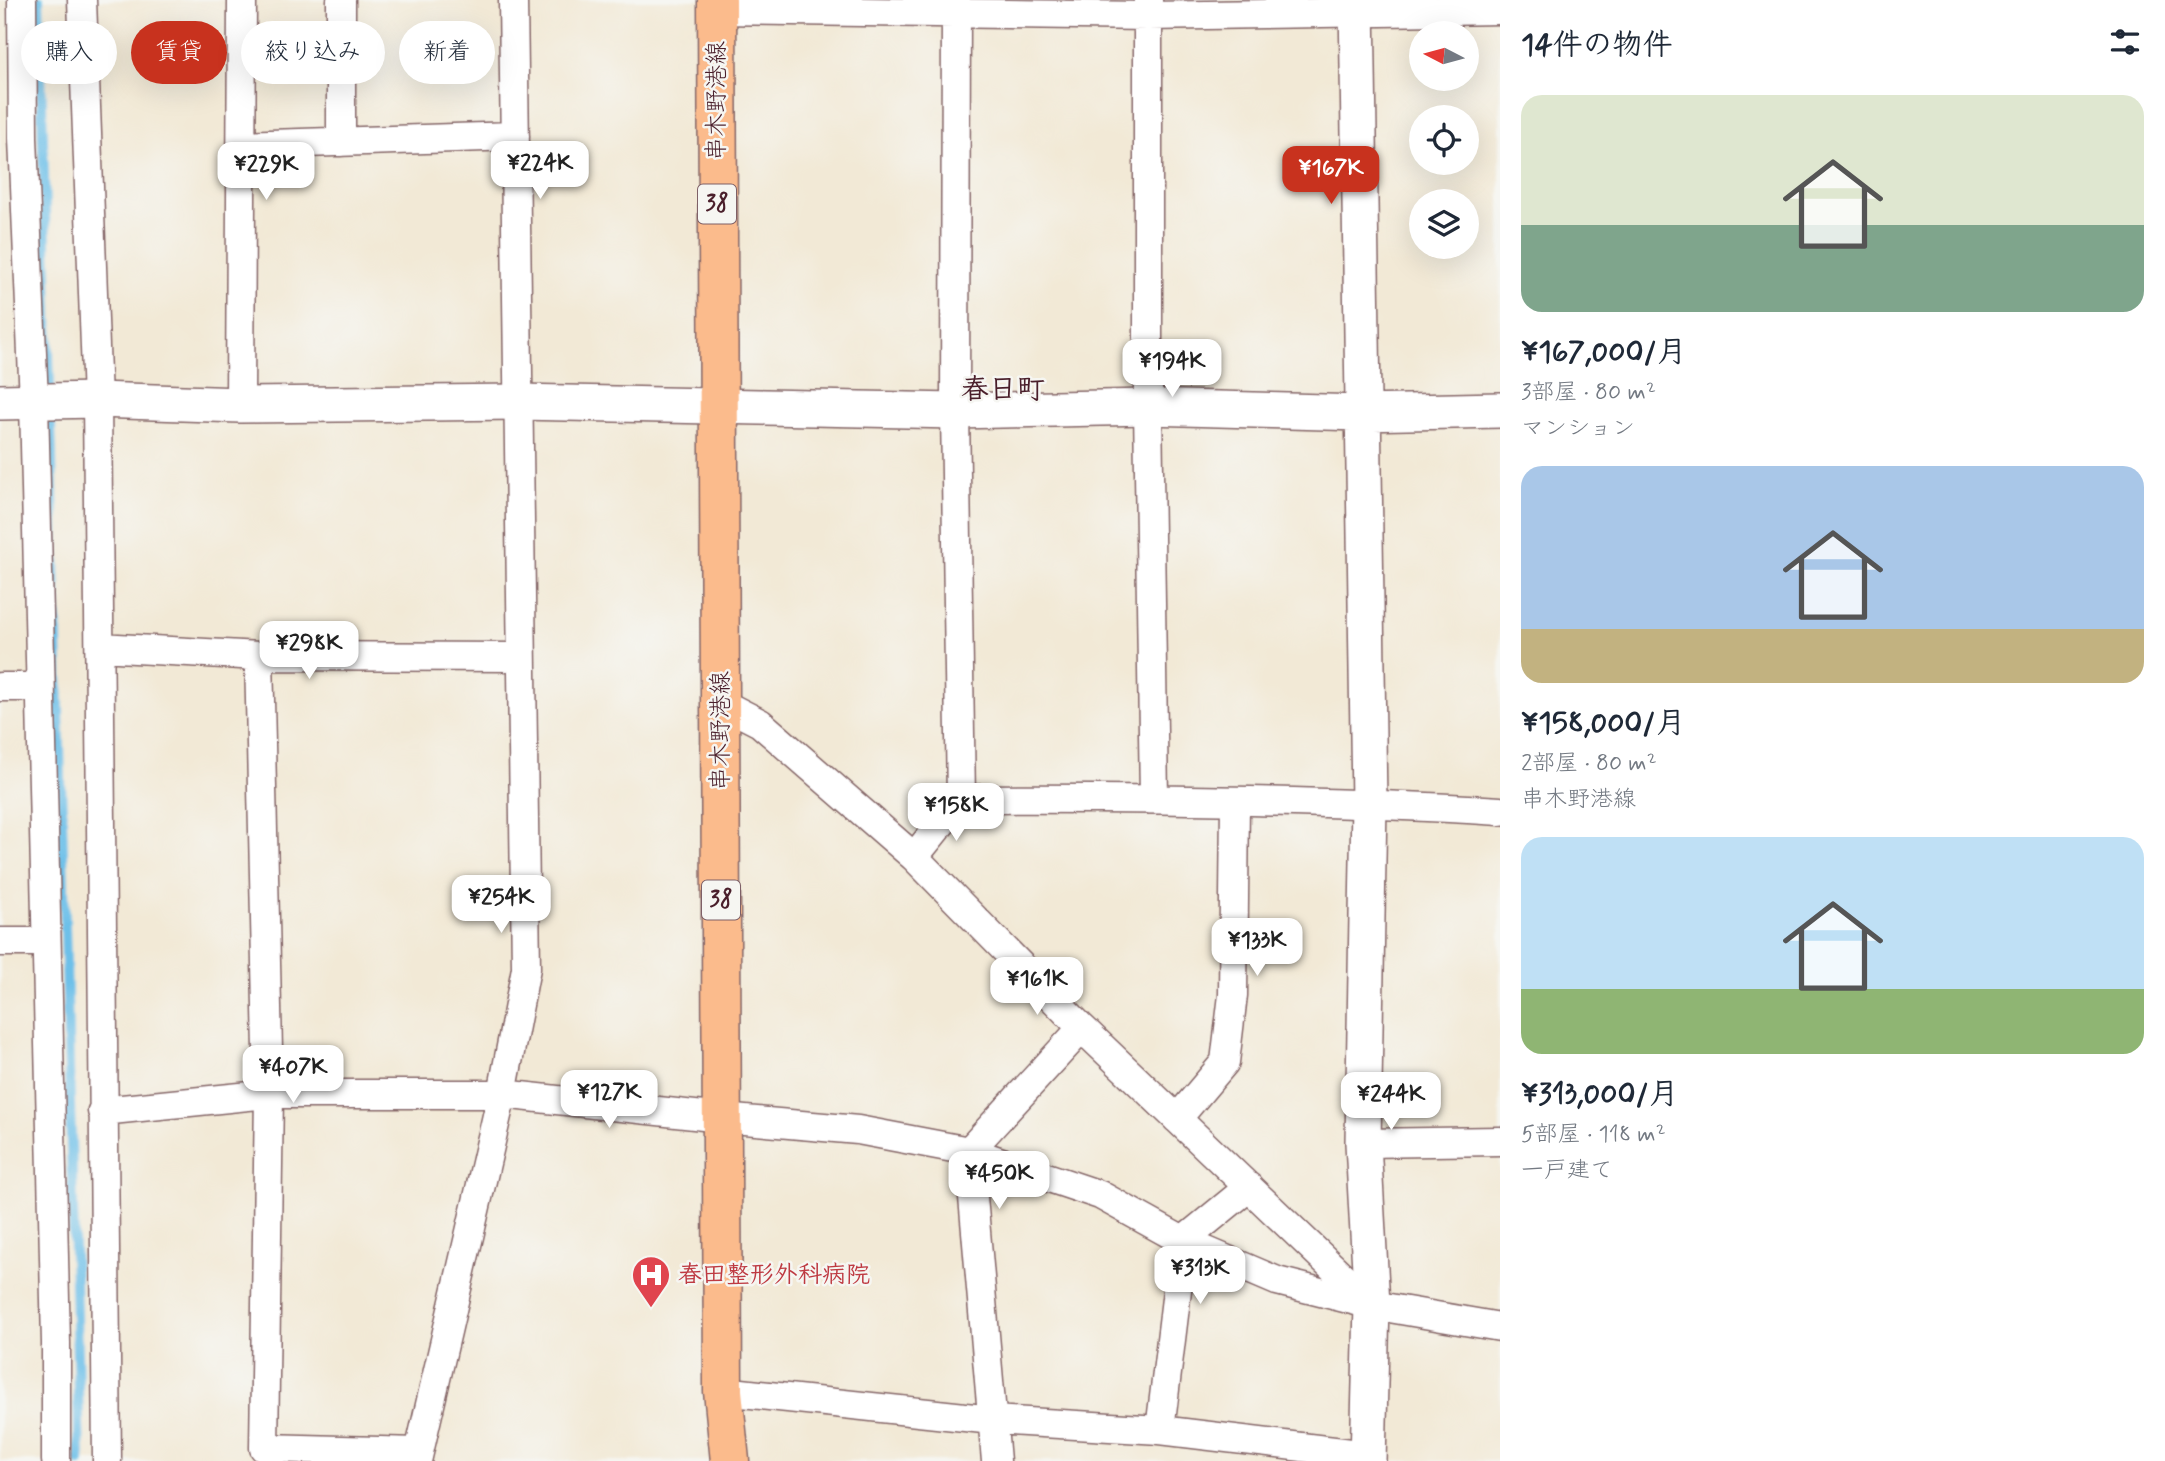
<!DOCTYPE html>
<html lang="ja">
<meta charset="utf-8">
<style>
:root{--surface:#fff;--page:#f6f6f7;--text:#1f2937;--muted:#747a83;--accent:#c8321e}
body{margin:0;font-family:Mynerve,"Klee One",sans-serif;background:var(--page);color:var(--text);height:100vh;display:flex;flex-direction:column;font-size:26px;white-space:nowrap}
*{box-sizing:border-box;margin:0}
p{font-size:23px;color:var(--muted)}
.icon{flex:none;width:38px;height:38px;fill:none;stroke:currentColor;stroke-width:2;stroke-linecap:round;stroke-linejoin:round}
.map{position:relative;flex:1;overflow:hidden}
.sheet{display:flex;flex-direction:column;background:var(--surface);width:665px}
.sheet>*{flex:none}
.banner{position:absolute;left:21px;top:21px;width:665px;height:63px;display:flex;gap:14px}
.needle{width:46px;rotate:276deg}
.buttons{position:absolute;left:1409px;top:21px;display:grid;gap:14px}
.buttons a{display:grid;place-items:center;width:70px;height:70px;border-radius:50%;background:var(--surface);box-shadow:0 7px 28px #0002;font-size:35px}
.price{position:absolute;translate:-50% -60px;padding:0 16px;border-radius:14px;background:#fff;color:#222;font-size:23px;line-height:46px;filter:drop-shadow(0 2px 4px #0008)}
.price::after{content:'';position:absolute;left:50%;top:42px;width:21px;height:16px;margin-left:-10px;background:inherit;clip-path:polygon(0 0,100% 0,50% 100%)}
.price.active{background:var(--accent);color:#fff}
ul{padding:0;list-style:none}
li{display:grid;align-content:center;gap:14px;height:371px;padding:0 21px}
li span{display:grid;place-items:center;height:217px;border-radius:21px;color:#555}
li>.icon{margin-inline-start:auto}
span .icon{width:126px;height:126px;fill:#fffc;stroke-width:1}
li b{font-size:30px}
h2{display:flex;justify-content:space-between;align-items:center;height:84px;padding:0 21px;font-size:30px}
.tag{padding:0 24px;border-radius:32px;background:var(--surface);box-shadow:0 7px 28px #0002;font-size:24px;line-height:63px}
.tag.active{background:var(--accent);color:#fff}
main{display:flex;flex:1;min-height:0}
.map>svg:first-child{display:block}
</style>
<main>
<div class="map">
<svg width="1500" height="1461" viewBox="0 0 1500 1461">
<rect width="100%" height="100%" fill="#f6f6f2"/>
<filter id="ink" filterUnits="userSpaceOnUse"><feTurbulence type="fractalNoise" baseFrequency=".0143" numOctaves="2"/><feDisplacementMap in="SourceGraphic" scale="14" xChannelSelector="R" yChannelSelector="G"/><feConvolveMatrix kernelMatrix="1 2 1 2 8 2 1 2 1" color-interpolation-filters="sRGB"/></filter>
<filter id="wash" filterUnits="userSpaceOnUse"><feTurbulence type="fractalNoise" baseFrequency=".00686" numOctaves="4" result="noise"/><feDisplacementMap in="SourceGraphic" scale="28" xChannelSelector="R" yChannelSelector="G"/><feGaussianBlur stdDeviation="1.57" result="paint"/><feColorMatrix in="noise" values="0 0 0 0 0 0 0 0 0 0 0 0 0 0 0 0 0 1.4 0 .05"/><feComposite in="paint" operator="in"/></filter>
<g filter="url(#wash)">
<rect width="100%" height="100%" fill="#f2e9d6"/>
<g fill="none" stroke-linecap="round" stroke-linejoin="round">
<path stroke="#6dc0e9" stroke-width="10" d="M39,0L80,1461"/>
</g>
</g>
<g filter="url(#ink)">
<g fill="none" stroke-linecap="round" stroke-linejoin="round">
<defs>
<path id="minor" d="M22,0L23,138L34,402L56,1343V1461
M82,0L97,400L107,1461
M1148,0V407L1154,798
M717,10L1148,16L1500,10
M341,142V0
M242,145L515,136
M240,405L242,0
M100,647L259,656L520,657
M259,656L269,1094L264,1448L419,1452
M0,687H40
M721,703L760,723L914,857L1082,1028L1370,1303
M961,799C1141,798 1320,800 1500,811
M914,857L961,799L955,411L956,0
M0,942H46
M102,1111L269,1094H502L722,1118L858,1130L969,1151L1100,1195L1183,1241L1277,1281L1372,1305L1500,1327
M1177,1119L1225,1062L1233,995L1235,802
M1363,1143L1500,1141
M723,1391L993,1420L1160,1430L1368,1455
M1160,1430L1183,1241L1249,1187
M417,1461L502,1094L526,968L513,0
M996,1461L969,1151L1082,1028"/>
<path id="tertiary" d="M1357,0L1369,803L1363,1143L1372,1305L1368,1461
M0,402L97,400L240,405L518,402L955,411L1148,407L1361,413L1500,410"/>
<path id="primary" d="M717,0L723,1391L730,1461"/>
</defs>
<use href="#minor" stroke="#856667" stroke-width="31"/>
<use href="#tertiary" stroke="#856667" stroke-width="38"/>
<use href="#primary" stroke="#856667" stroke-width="41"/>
<use href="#minor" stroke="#fff" stroke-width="28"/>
<use href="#tertiary" stroke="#fff" stroke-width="35"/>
<use href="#primary" stroke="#fbbb8c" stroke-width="38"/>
</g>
</g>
<defs>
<symbol id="hospital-pin" viewBox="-11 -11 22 30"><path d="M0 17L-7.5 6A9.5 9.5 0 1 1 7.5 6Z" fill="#e0444e" stroke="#f6f6f2"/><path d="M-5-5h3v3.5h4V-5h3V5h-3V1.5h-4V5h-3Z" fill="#fff"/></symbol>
</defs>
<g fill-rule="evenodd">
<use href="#hospital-pin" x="629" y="1253" width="44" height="60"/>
</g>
<g text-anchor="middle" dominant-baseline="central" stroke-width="5" stroke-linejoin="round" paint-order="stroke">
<g fill="#f6f6f2" stroke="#7e6067" stroke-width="2">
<rect x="698" y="184.5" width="38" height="39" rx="5"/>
<rect x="702" y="880.5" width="38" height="39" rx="5"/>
</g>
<g font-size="23" font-weight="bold" fill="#4a1f2b">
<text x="717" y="204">38</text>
<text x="721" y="900">38</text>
</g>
<g font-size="24" fill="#4a1f2b" stroke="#f6f6f2">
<text transform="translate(717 101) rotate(-90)">串木野港線</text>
<text transform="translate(721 731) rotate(-90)">串木野港線</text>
</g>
<g font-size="24" font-weight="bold" fill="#be3a42" stroke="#f6f6f2" text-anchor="start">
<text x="678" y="1275">春田整形外科病院</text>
</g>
<g font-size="28" font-weight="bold" fill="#4a1f2b" stroke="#f6f6f2">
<text x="1003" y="390">春日町</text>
</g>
</g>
</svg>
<div class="buttons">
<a><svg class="needle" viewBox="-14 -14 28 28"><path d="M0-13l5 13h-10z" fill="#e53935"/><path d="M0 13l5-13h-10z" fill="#747a83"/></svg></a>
<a><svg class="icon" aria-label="locate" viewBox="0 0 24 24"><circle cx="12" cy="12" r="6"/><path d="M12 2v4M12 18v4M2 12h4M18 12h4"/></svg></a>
<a><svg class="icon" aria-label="layers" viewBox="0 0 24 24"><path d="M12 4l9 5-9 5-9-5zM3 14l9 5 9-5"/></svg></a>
</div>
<b class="price" style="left:540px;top:201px">¥224K</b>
<b class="price" style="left:266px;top:202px">¥229K</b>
<b class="price active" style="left:1331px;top:206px">¥167K</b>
<b class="price" style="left:1172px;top:399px">¥194K</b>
<b class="price" style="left:309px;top:681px">¥298K</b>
<b class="price" style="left:956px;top:843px">¥158K</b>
<b class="price" style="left:501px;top:935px">¥254K</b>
<b class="price" style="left:1257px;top:978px">¥133K</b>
<b class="price" style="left:1037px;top:1017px">¥161K</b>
<b class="price" style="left:293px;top:1105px">¥407K</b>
<b class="price" style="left:609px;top:1130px">¥127K</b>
<b class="price" style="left:1391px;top:1132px">¥244K</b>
<b class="price" style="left:999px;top:1211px">¥450K</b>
<b class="price" style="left:1200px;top:1306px">¥313K</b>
<div class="banner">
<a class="tag">購入</a>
<a class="tag active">賃貸</a>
<a class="tag">絞り込み</a>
<a class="tag">新着</a>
</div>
</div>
<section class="sheet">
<h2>14件の物件<svg class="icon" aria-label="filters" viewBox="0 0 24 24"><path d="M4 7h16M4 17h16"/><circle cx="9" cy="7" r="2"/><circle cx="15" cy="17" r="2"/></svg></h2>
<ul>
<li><span style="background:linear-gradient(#dfe7d0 60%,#7fa58c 0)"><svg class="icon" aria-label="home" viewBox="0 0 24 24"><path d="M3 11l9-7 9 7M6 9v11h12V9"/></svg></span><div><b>¥167,000/月</b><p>3部屋 · 80 m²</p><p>マンション</p></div></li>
<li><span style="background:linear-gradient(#a9c7e8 75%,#c2b280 0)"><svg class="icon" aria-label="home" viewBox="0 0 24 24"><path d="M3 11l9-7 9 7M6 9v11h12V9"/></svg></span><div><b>¥158,000/月</b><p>2部屋 · 80 m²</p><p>串木野港線</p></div></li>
<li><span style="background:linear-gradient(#bfe0f5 70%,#8fb573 0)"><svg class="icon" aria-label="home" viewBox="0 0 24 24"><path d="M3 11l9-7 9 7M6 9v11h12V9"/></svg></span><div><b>¥313,000/月</b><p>5部屋 · 118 m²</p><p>一戸建て</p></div></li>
</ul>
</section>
</main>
